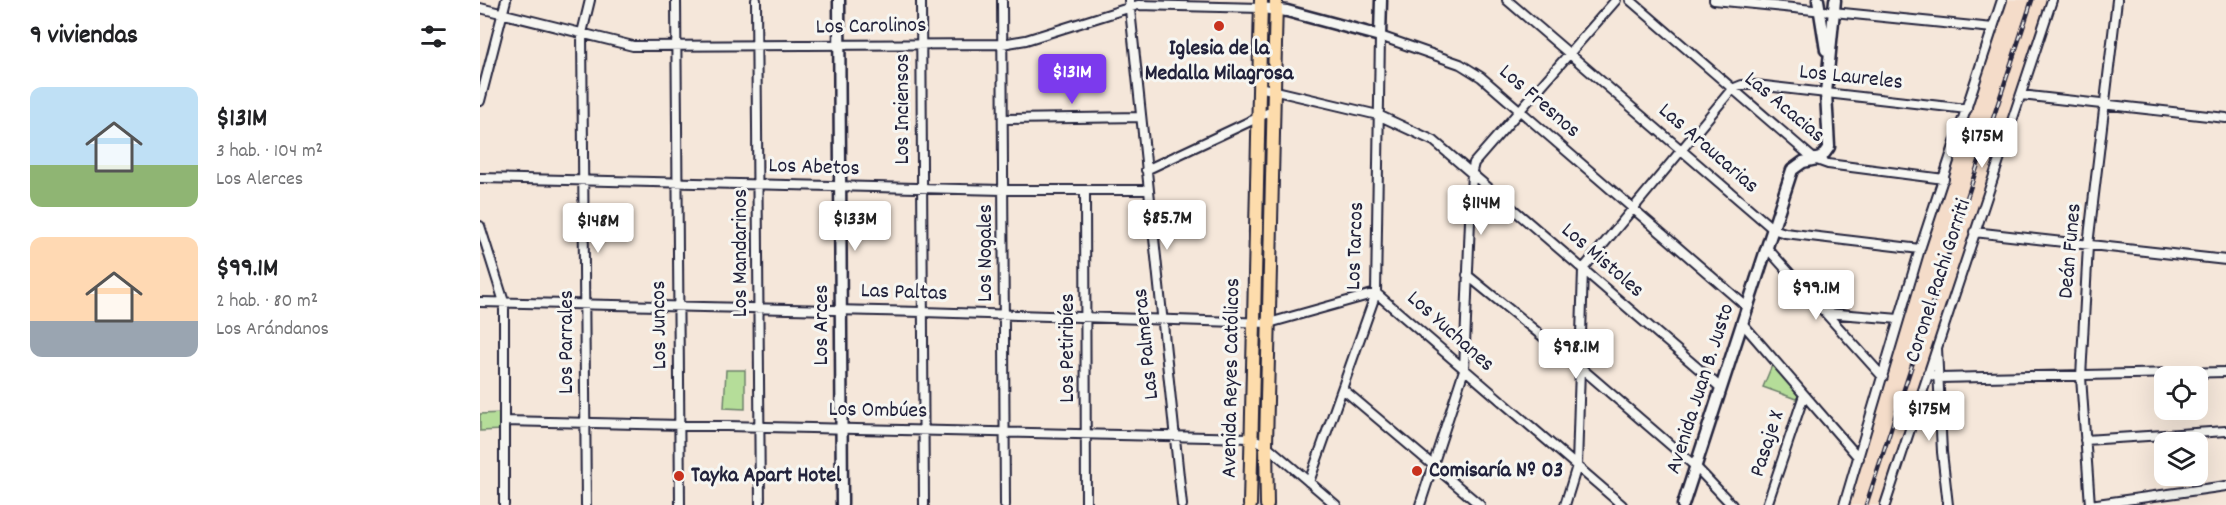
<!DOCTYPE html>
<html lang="es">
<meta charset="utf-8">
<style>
:root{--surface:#fff;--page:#f6f6f6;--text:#202124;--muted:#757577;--accent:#7c3aed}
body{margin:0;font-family:Dekko,sans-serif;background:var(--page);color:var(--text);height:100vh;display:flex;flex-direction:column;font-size:22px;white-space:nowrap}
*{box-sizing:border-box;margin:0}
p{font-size:20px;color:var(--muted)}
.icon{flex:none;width:33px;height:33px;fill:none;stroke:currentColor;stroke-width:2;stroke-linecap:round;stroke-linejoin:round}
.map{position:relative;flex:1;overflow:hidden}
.side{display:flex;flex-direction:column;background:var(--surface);width:480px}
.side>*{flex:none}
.controls{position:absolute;left:1674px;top:366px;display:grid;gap:12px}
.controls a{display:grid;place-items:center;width:54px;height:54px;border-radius:12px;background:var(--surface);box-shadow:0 6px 24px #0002;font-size:30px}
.price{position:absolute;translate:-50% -51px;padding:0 14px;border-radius:6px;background:#fff;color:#222;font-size:20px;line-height:39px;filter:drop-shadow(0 2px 3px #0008)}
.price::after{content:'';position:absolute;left:50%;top:36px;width:18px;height:14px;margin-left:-9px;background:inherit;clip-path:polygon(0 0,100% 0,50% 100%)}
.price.current{background:var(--accent);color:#fff}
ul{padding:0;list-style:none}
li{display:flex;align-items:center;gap:18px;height:150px;padding:0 30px}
li span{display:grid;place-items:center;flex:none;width:168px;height:120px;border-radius:12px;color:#555}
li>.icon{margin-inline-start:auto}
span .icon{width:72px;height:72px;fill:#fffc;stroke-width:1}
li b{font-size:26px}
h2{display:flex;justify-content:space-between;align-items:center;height:72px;padding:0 30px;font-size:26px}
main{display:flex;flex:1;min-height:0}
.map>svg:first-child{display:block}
</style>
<main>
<section class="side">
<h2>9 viviendas<svg class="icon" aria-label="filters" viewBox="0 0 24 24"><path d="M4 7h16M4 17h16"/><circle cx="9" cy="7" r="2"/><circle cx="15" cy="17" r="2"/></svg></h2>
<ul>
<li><span style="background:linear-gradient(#bfe0f5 65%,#8fb573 0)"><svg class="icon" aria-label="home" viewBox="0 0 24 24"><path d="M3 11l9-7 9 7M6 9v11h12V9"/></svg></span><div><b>$131M</b><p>3 hab. · 104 m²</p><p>Los Alerces</p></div></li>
<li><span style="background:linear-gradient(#ffd9b3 70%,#9aa5b1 0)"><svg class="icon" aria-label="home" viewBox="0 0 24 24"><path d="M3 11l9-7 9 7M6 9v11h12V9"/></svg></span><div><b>$99.1M</b><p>2 hab. · 80 m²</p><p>Los Arándanos</p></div></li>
</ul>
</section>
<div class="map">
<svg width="1746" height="505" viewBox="0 0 1746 505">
<rect width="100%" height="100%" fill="#f5e7da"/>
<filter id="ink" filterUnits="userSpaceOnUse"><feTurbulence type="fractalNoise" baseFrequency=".0167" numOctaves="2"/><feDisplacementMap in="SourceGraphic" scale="12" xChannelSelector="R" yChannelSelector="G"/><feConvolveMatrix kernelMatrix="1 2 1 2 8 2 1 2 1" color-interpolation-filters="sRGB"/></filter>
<g filter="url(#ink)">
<path fill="#f4dcc9" d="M1528,0H1568L1454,346L1432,422L1400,505H1370L1425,313Z"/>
<path fill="#b5dd99" stroke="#6c806a" stroke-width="1.5" d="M782,120H789L786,314H779Z
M778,337H784L783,431H776Z
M1293,363L1320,394L1316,399L1283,387Z
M246,370H265V409L244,408Z
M23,413V430L0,431V414Z"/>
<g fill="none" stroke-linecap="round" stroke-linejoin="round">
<defs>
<path id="street" d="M196,0L200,505
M276,0L280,505
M441,0L444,505
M522,0L525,505
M649,0L702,505
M1027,0L1293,229L1305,233L1440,249
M1150,0L1334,159L1348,164L1464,179
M1234,0L1513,28
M0,8L153,46L522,44L546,40L658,5L781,8
M779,87L898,115L954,141L1241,388
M1541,95L1746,118
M0,101L26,0
M523,119L661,117
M666,170L794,110
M0,178L523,190H668
M605,191L606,505
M0,226L24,302V505
M1494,232L1746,260
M1287,248L1403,377
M987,275L1100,367L1216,467L1252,505
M0,302L443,312L789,323L896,293L1142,505
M1347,313L1419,319
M1263,324L1379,458
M1457,348L1462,452L1468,505
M1448,373L1459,378L1746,372
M864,390L1000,505
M24,421L772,438L786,445L856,505
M1605,440L1746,431
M829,482L896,293L900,36L980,64L1001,77L1268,308
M106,505L102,33L110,0
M940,505L984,370L992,171L994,163L1136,0
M1085,505L1097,466L1103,269L1252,89L1262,85H1276L1487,109
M1287,505L1324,395
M1364,505L1440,249L1522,0
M1405,505L1572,0
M1610,505L1601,377L1608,245L1637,0
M1610,505L1746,486"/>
<path id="secondary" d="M359,0L362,505
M1338,0L1346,50
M781,8L807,11L900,36L901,0
M1203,505L1312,170L1323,162L1341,158L1349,147L1346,93L1355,0"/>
<path id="primary" d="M770,505L781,0
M787,505L786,445L796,0"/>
</defs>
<use href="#street" stroke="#22223b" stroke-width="12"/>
<use href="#secondary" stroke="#22223b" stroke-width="15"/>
<use href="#primary" stroke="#22223b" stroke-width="16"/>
<use href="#street" stroke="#f6f6f2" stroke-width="8"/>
<use href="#secondary" stroke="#f6f6f2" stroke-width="10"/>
<use href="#primary" stroke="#fddcac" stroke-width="12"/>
<defs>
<path id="rail" d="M1386,505L1552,0"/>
</defs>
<use href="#rail" stroke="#22223b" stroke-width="4.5"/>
<use href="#rail" stroke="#f6f6f2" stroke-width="2" stroke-dasharray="7" stroke-linecap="butt"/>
</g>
</g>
<g fill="#c8321e" stroke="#f6f6f2" stroke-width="2">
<circle cx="739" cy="26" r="6"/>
<circle cx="937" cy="471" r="6"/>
<circle cx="199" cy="476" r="6"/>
</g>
<g text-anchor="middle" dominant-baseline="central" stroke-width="6" stroke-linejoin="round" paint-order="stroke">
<g font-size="22" fill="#22223b" stroke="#f6f6f2">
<text transform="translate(391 27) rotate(-1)">Los Carolinos</text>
<text transform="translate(1371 78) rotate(6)">Los Laureles</text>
<text transform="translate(1059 102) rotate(41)">Los Fresnos</text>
<text transform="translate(1304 108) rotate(40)">Las Acacias</text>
<text transform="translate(423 109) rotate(-90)">Los Inciensos</text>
<text transform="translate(1228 149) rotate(41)">Las Araucarias</text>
<text transform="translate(334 168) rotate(2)">Los Abetos</text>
<text transform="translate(876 246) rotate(-88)">Los Tarcos</text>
<text transform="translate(1591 251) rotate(-85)">Deán Funes</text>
<text transform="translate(261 253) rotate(-90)">Los Mandarinos</text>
<text transform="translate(506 253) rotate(-90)">Los Nogales</text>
<text transform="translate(1122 261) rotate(41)">Los Mistoles</text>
<text transform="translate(1459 281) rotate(-72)">Coronel Pachi Gorriti</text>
<text transform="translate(424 293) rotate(2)">Las Paltas</text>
<text transform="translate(180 325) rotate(-91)">Los Juncos</text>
<text transform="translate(342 325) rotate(-90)">Los Arces</text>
<text transform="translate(970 332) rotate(42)">Los Yuchanes</text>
<text transform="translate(87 342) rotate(-90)">Los Parrales</text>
<text transform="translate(667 344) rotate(-96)">Las Palmeras</text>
<text transform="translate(588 348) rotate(-90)">Los Petiribíes</text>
<text transform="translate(752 378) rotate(-89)">Avenida Reyes Católicos</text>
<text transform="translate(1221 389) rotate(-72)">Avenida Juan B. Justo</text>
<text transform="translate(398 411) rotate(1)">Los Ombúes</text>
<text transform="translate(1288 444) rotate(-72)">Pasaje X</text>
</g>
<g font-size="22" font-weight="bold" fill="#22223b" stroke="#f6f6f2" text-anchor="start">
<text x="739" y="49" text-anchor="middle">Iglesia de la<tspan x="739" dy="25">Medalla Milagrosa</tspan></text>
<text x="949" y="471">Comisaría Nº 03</text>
<text x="211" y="476">Tayka Apart Hotel</text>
</g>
</g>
</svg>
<div class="controls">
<a><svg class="icon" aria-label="locate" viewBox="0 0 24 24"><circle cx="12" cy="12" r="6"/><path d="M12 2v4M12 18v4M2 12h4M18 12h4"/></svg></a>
<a><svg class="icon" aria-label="layers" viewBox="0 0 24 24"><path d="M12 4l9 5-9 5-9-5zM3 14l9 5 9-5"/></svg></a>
</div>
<b class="price current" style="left:592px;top:105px">$131M</b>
<b class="price" style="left:1502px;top:169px">$175M</b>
<b class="price" style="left:1001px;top:236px">$114M</b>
<b class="price" style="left:687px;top:251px">$85.7M</b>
<b class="price" style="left:375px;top:252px">$133M</b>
<b class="price" style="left:118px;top:254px">$148M</b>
<b class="price" style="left:1336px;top:321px">$99.1M</b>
<b class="price" style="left:1096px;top:380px">$98.1M</b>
<b class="price" style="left:1449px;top:442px">$175M</b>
</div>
</main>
